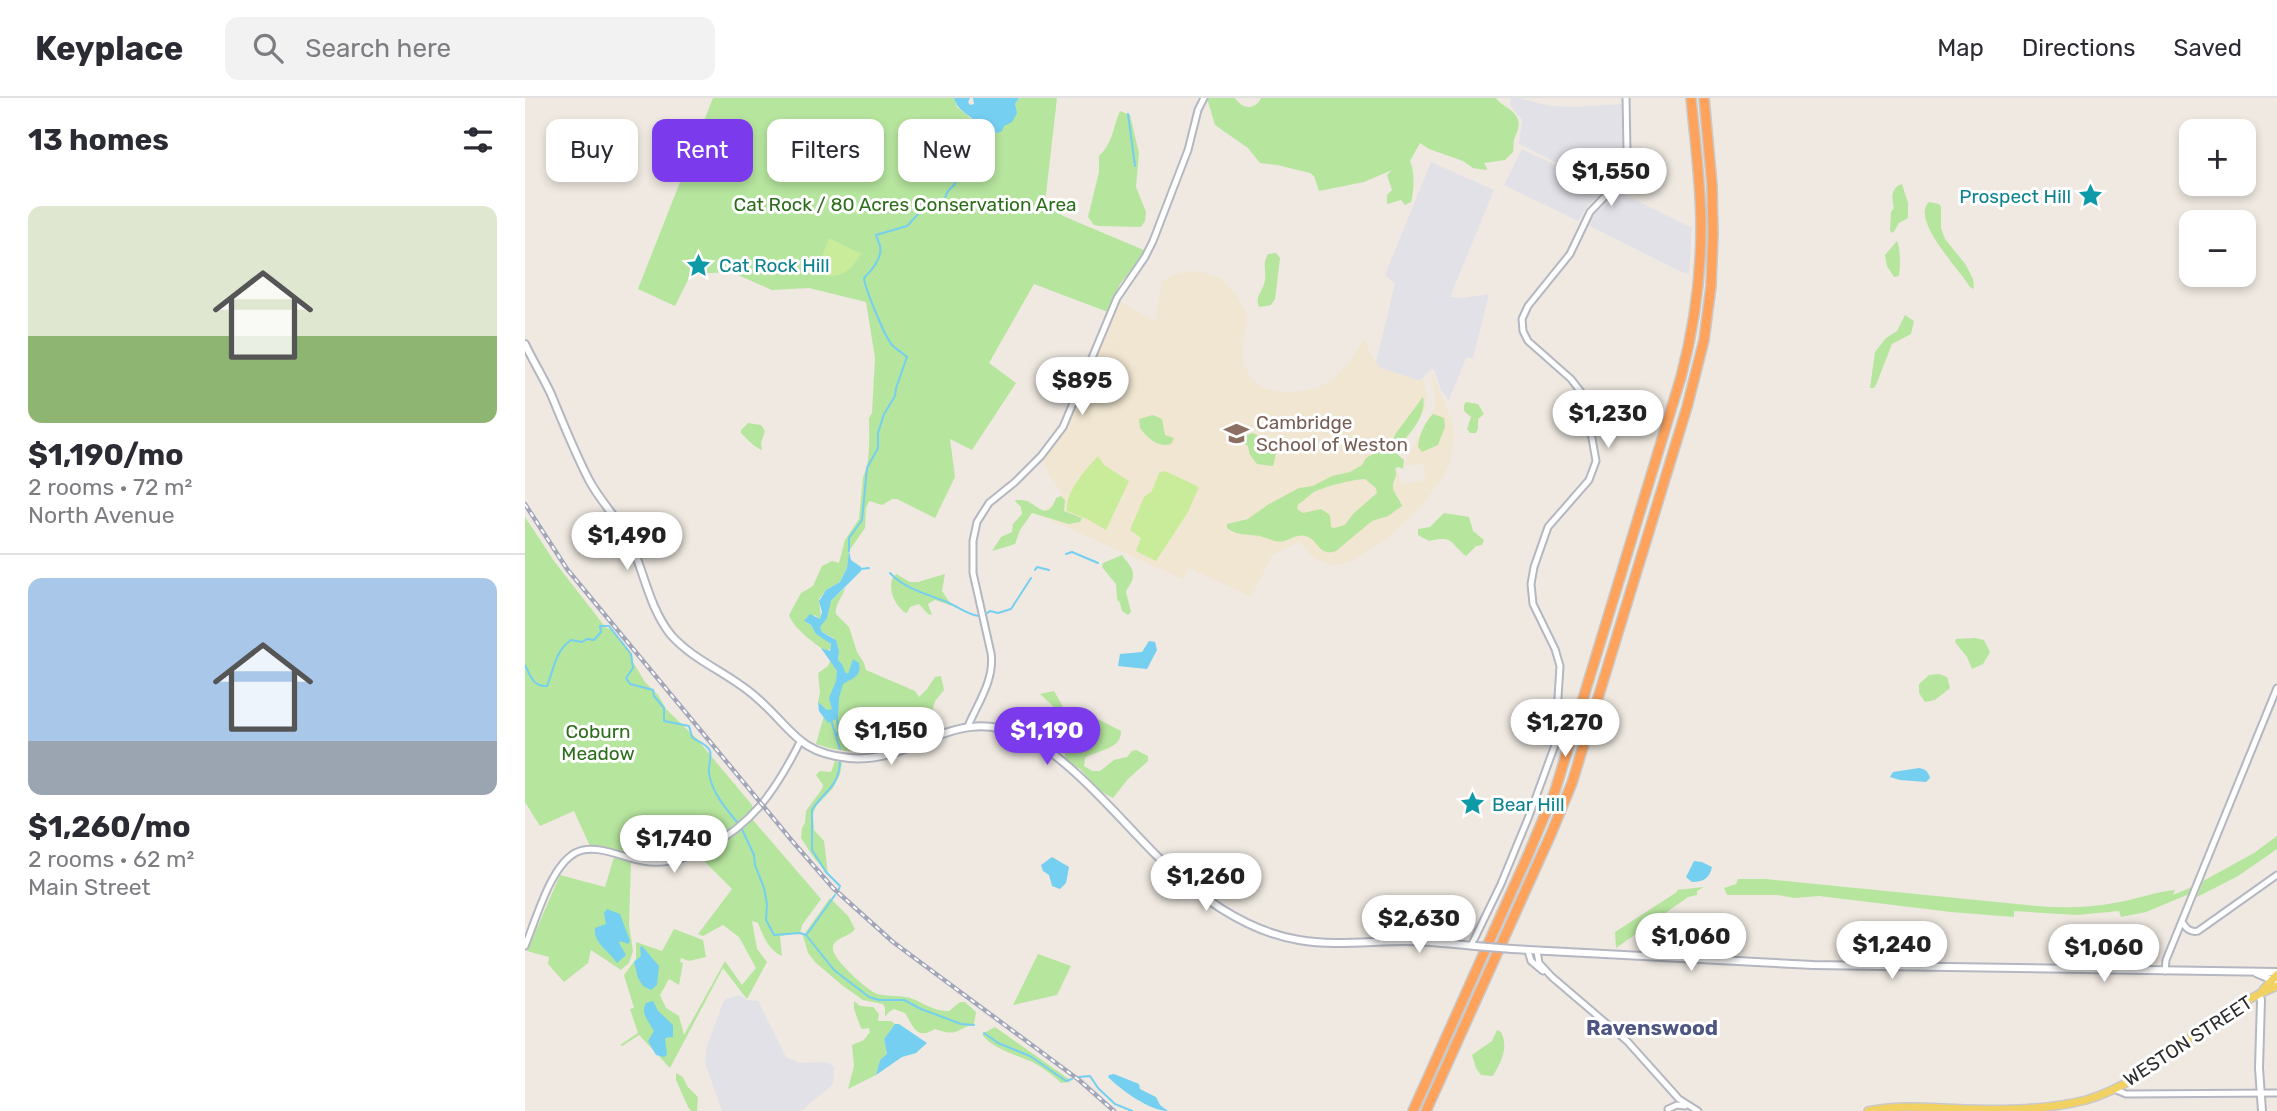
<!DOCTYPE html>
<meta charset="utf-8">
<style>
:root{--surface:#fff;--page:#f2f2f3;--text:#2b2b33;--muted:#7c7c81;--line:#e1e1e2;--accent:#7c3aed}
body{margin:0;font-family:Rubik,sans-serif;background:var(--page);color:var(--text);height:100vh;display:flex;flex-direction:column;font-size:26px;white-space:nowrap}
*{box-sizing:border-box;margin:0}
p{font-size:23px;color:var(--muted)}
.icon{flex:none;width:38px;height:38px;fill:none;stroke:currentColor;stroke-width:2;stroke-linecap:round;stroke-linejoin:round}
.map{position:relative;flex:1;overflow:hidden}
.details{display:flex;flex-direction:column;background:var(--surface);width:525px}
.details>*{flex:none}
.guide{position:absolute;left:21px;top:21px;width:665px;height:63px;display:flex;gap:14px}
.controls{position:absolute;left:1654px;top:21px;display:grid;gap:14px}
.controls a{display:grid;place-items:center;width:77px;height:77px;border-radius:14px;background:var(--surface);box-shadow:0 4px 10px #0003;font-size:35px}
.price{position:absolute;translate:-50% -60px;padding:0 16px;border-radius:24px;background:#fff;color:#222;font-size:23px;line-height:46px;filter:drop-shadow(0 2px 4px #0008)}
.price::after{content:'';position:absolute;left:50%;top:42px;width:21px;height:16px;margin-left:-10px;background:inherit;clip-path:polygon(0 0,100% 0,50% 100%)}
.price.current{background:var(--accent);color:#fff}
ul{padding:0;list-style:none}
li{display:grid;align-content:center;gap:14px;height:371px;padding:0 28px}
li+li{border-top:2px solid var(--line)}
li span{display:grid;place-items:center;height:217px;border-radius:14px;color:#555}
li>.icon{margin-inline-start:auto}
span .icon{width:126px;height:126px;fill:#fffc;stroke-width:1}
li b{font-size:30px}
h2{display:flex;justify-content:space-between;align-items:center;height:84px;padding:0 28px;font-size:30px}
.chip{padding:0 24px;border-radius:14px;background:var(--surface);box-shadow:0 4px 10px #0003;font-size:24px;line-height:63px}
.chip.current{background:var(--accent);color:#fff}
header{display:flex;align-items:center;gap:42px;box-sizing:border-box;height:98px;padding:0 35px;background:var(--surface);border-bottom:2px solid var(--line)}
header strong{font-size:33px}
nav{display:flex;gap:38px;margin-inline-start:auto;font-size:24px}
.search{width:490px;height:63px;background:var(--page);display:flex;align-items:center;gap:18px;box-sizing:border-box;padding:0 24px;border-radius:14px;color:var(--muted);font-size:26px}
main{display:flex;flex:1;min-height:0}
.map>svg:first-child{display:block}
</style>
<header>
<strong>Keyplace</strong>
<div class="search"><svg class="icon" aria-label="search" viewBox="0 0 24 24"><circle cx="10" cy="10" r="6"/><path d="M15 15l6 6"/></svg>Search here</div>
<nav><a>Map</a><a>Directions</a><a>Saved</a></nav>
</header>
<main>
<section class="details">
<h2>13 homes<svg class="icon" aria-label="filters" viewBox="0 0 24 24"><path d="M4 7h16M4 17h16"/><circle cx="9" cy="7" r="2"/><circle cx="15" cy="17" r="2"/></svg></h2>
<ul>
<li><span style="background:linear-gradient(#dfe7d0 60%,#8fb573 0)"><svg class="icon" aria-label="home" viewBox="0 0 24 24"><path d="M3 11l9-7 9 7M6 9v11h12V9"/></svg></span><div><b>$1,190/mo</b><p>2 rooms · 72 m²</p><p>North Avenue</p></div></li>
<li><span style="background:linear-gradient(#a9c7e8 75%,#9aa5b1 0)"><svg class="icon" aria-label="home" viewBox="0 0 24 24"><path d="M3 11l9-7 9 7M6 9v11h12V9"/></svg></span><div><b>$1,260/mo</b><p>2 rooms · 62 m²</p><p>Main Street</p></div></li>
</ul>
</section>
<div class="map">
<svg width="1752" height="1013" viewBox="0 0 1752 1013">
<rect width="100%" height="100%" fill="#efe9e1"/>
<path fill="#e3e1e8" d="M986,0H994L1025,8L1047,9L1096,6L1098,49L1096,64L1093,74L1081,89L994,46L997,22L985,7Z
M997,51L1080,91L1063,107L1053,123L979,87Z
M906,64L969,92L925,199L936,200L964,196L948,260H941L924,302L916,292L909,272L906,271L895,283L855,270L851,264L870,186L860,177Z
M1093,93L1167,130L1164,176L1152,172L1063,127L1075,108Z
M215,897L222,902L233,903L261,959L275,965L302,964L309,969L308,986L276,1013H197L180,965L182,948L198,905L201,901Z"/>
<path fill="#f0e6d1" d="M664,173L677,174L696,180L712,198L720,212L722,221L717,253L719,267L727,282L741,291L763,295L791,291L809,280L827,261L840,239L844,253L855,270L895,283L898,280L901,296V308L874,355L872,366L875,386L901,382L898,366L881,367V362L909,311L910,295L906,272L928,326L929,341L926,360L920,375L899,405L862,441L823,465L806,467L788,460L775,443L747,457L726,499L664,470L658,481L514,417L538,396L525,378L517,362L539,333L593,203L630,223L637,183L649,177Z"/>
<path fill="#b6e59e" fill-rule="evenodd" d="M188,0H429L432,9L458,30C493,27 478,23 494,0H532L520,105L538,118L621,153L595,186L583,214L509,186L464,265L491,285L447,352L425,341L430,379L410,420L372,401H367L357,407L344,403L341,410L340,430L324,453L322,470L315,484L301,492L294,501L296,520L294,521L290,517L280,524L286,527L291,536L304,543L306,548L303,554C292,548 268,530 264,517L276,495L288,488L297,468L307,463L314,465L320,442L334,421L338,379C346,366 344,335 344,320L347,315L350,260L341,204L284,190L247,192L206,174L166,176L150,208L113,191Z
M682,0H710C717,11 730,13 736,0H971C976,7 983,9 989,15C998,26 992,32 989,42C988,46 989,50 988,54L980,62L959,65L962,70L961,72L948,70L938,63L904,51L895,45L885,63C890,74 889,93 886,104L880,107L876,102L862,106V97L867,92L862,77L867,72L839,84L794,93L789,78L785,75L752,67L735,65L723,50L690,27Z
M595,13L605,17L614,55L611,89L621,114L620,123L616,129L574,128L569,127L563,119L574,74V58C588,45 588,29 595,13Z
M1377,86L1383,105V120L1374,125L1368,135L1365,133L1366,114L1369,110C1367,100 1365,90 1377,86Z
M1404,104L1414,106L1416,109V130L1420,141L1441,167L1448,181L1449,191L1445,189C1435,172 1385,122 1404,104Z
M1372,143C1376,152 1375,169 1374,178L1369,179L1362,168L1360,157Z
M751,155L755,160L750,201L746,207L734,209C730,198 736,196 739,186C743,176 736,167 743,156Z
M1380,217L1389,223L1386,236L1367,246L1351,287L1349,290H1345L1350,254L1361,240L1372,233Z
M898,299C902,319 884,336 872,350L865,348L871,335Z
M941,304L953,306L959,316L953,321V330L951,335H945L942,331L946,319L939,313V307Z
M908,316L919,320L920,329L913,347L897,354L893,349C894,337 900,324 908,316Z
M628,317L637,321L640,337L649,340L646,346C632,350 623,340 615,330L614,321Z
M223,325L236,327L240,333L236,345L237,352C229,349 222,341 216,335V332Z
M728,335L739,341L751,356L748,368L732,366L725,357L723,348L715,343L716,339Z
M853,353L871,355L879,362L878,371L874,369L870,370C873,379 869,379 868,387C867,394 875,401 877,408L863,418L847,423L811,453C793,459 794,441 780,438C772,436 767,441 759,443C751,445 745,441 738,439C725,435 713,439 702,430V426L723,421L744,406L774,390L788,388L807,378L825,374L837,367L841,360ZM840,381L851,390L852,395L828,416L820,427L809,430L806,429L805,417L796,411L778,415L772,411L773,406C780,403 784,396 791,393C806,387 824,382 840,381Z
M536,398L540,402L539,413L557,420L555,424L544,426L507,415L495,432L490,446L467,453L476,439L487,434L488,426L497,416L496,409L490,403L491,402C494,402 501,402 504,404C515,411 524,421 531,400Z
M919,415L944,419L948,433L959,442L957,447L951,448L941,458C925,446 930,437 904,443L893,437V431L905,429Z
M0,419L29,463L81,530L86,531L107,556L108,564L120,584L133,597L141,611L171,640L227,707L228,710C200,737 160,767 118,759C100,756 84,749 65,748L49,713L15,728L0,704Z
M597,457C603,466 611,471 607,483C605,487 602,490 601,494L606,514L603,517L597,513L595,505L592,501L591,486L577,469L578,465Z
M371,476L385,484H393L420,476L417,493L427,508L410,502L403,506L407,517L403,516L394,506L385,509L382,515L379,514C369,505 364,494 367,481Z
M320,490C318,499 309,507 311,516L324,529L332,554L339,565L341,572L390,593L394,599L402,591L410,579L416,578L419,592L410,603L406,617L415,630C370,648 341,663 291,646L301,611L293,604L295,594L293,575L303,568L305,563L310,567L312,574L316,565L313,562L314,553L309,540L297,534L295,529L306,503Z
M1450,540L1459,542L1465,554L1458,566L1447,571L1442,559L1430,544L1431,541Z
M1414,576L1422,579L1425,590L1410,602L1400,604L1394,595V586L1404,577Z
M529,593L541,614L549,617L556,626L564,618H567L596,633C597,651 573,652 560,660L559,668L567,673H575L589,662L602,659L607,653L611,652L623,658V663L603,681L588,700L575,693L555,671L540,661L539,643L542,634L532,612L515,596Z
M310,663L317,665L315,676L308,690L291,708L288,716L289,732L299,743L303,776L289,760L276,740L277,730L280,725L281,713L297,691L298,687L291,677L295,673L306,674Z
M227,721L296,801L277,827L275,835L255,838L257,858C244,853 238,838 233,825L227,823L232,851L242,864L222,901L198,870L145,970L114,937L97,948L95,947L113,935L105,911L109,910L99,877L111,861V844L137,853L149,831L178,842L181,859L164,863L156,860L155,864L158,865L154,887L144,881L135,897L141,910L154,918L159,937L200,863L217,887L231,870L214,839L198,827L178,838L173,836L207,791L174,758Z
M1752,738V751L1713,778L1672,799L1678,783L1729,755Z
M89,759L106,763L104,827L108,853L104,865L96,872L66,852L63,865L39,884L23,866L24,859L2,853L35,777L80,789Z
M1213,781H1241L1511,808C1537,810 1563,810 1589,805C1610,802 1628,794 1650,792L1648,797L1667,789L1664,796L1621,814L1596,819L1594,813L1552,817L1489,813V819L1426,814L1294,798L1269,800L1253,797H1202L1199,790L1211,786Z
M1179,789L1172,793V797L1163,799L1091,850L1090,834L1152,794V792Z
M305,800L323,818L330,831C325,839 306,840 308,852C310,863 340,890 350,895C362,900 376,896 388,901C400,906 411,914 424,913L435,904H440L451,914L449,926C430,932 433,939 410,931C392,942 389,930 380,915L369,911L364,914L360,919V910L358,906L338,902L318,888L291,865L283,855L278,838Z
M513,856L546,868L532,897L488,907Z
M329,903L335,908L348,909L354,916L353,923H366L370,926L359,941L362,957L355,962L351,977L323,991L329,968L327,947L339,942L345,934L344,930L338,931L336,930L329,911Z
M470,929L545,982V984L536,985C528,977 517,969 507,964C490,956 467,951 457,936Z
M972,932L976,934C984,950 976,964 968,978L956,977L951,970L947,957L967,943Z
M151,975L158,979L162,988L173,999L172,1013H166L163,1009L151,982Z"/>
<path fill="#c9ec9a" d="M306,141L336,156C326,174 313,183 291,175L303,142Z
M573,358L579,367L604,383L581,432L562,421L542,413C540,394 561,371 573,358Z
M640,373L674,389L663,414L631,463L611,453L616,440L605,432L619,399L627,393L634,375Z"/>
<path fill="#75cff0" d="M429,0H445L443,4L445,7L449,6L448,0H494L490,6L492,15L487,24L479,28L477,33L472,35L459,30L457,32L454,31L455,29C448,17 433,15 429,0Z
M324,453L326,462L336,469V473L306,503L302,520L295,529L297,534L311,542L314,553L313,562L317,566L320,574L323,576L328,561L334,565C337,579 327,580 318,586L314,600L313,620L303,625L294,613L293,604L302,612L307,611L304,600L311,583L312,573L296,550L305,553L306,546L291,536L286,527L279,523L285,516L295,521L297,514L294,503L301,492L315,484L322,470Z
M624,543L630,544L632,552L622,571L593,568L595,556L617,554Z
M1394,670C1400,671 1403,673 1405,680L1401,684L1375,682L1365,679L1368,674Z
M527,759L544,769L541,785L535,791L527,788L524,777L518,773L516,767Z
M1169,763L1177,764L1187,769C1185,780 1178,784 1167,784L1161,779Z
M82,811L95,816L105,843L103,846L95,843L94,845L101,857L92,865C84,853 68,845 70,830L81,826L79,815Z
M117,848L134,868L132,887L126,892L118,888L113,880L109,864L116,858L115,849Z
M128,903L133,913L148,927V939L140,940L142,957L139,959L131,957L123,943L129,933C124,924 115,915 121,905Z
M370,926H374L402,945L391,955L377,959L351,977L355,962L362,956L359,941Z
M589,976L614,986L615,991L631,999L635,1007L643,1013C625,1013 596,992 583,979L584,977Z"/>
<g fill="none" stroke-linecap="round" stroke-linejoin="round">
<path stroke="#75cff0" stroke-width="2" d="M603,16L610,68
M324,453V440L337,422L342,370L353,350V335L359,316L370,298L371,290L382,259C377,254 368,250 365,244C359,236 339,188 339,180C346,173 358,160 355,148C354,144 352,141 351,137L382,128L395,114L418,104L423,93L430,86L431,76L416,61L418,54C434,57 450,45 456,31
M541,456L547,454L573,465
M335,471L344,470
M510,472L512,469L524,472
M365,475C381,492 403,496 424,505C435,510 443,517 454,518
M461,516L465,513L473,515L486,511L506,480
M0,567C5,577 8,589 22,588C29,571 30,553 46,542L57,544L62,541L69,542L76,534L75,528H84L106,556L108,570L101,580L105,586L128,592L129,598L139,610V623L164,628L167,639C171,643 182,646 185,653C187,660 183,667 184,675C186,693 201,711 212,724
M306,622L315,651
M311,638L314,633L312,621
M216,729L229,757L230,767L239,790L242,806L241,822L249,837L275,835L281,837L309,872L344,899L354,902H379L396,911L436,926L449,927
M313,793L315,788L301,774L287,752V712C298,694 314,689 315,664
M282,836L310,797
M459,935L473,945L505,958L541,983L547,981
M554,979L565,978L573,990L590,1006L607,1013"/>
<defs>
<path id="tertiary" d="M443,628C453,605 470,581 466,555L448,475V443L452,424L464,405L490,384L516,358L538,329L592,200L620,159L628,143L663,52L673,12L679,0
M1657,824C1661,830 1665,835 1673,833
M1673,833L1752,777
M0,848C11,822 25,769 50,755C70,744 98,760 118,763C159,771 209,738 235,708C251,689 264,666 275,644
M946,848L976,786L1004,718L1030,647L1035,568L1030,551L1008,506L1006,486L1009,469L1023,429L1064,382L1071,363L1062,312L1056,294L1046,281L1003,243L998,233L997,221L1003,208L1045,156L1065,114L1087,91L1097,76L1102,52L1101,0
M1003,853L1006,863L1018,873
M1012,853L1014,865L1027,879L1102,943L1154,1001L1173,1013
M1640,873L1641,862L1752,590
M1589,991L1601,996L1752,995
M1143,1011L1152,1007L1160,1008"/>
<path id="secondary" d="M0,246C8,263 18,279 26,296C38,325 50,355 64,382C76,405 95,422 106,445C119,475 125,511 146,537C170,564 206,576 232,600C267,630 272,655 324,660C395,666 427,602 505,641C546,662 597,723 630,756C668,795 719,833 774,842C809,848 845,843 881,843C904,843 927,846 950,848
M987,851L1288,867L1752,874
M1731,875L1752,884
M1734,896L1736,902L1734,970L1737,1013"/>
<path id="primary" d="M1738,892L1752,877
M1343,1013C1375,1006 1406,1010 1439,1011C1479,1012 1522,1012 1561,1002C1607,989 1644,955 1683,927C1704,912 1728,898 1752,888"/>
<path id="motorway" d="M888,1013L1003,757L1030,693L1156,279C1169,230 1176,180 1176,129C1176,86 1170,43 1166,0
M901,1013L1026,736L1047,685L1162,309L1179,242L1186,188L1188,136L1187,87L1179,0"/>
</defs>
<use href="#tertiary" stroke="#b4b7c1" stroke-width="9"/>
<use href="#secondary" stroke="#b4b7c1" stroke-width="10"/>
<use href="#primary" stroke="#c9c9c9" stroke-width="10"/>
<use href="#motorway" stroke="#c9c9c9" stroke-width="12"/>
<use href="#tertiary" stroke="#fff" stroke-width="5"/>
<use href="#secondary" stroke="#fff" stroke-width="6"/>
<use href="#primary" stroke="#f2d163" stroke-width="7"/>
<use href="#motorway" stroke="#ffa35c" stroke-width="9"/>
<defs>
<path id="rail" d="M0,406L42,471L268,744L308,790L368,844L554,982L589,1013"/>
</defs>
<use href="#rail" stroke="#a3a6b8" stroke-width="4.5"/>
<use href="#rail" stroke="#fff" stroke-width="2" stroke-dasharray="5" stroke-linecap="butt"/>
<defs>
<path id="secondary-bridge" d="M950,848L987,851"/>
</defs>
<use href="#secondary-bridge" stroke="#b4b7c1" stroke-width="10" stroke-linecap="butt"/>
<use href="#secondary-bridge" stroke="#fff" stroke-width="6"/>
</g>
<defs>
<symbol id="sight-bare" viewBox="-9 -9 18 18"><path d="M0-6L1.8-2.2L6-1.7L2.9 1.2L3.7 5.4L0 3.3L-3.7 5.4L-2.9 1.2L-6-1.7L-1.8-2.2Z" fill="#0f9aa8" stroke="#fff" stroke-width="2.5" paint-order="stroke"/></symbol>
<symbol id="school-bare" viewBox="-9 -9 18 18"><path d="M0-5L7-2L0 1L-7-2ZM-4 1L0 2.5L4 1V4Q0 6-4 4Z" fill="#8d6e63" stroke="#fff" stroke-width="2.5" paint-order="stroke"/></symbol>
</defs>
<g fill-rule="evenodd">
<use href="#sight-bare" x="1548" y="80" width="35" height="35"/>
<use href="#sight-bare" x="156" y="150" width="35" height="35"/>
<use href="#school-bare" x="694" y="318" width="35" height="35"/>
<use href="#sight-bare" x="930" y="688" width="35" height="35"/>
</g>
<g text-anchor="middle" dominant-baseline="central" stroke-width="6" stroke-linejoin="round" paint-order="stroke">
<g font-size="19" fill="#0d838f" stroke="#fff" text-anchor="start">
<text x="1546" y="98" text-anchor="end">Prospect Hill</text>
<text x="194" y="167">Cat Rock Hill</text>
<text x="967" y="706">Bear Hill</text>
</g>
<g font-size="19" fill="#2c6e1b" stroke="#fff">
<text x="380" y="106">Cat Rock / 80 Acres Conservation Area</text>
<text x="73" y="633">Coburn<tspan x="73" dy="22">Meadow</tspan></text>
</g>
<g font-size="19" fill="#785e54" stroke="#fff" text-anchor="start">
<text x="731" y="324">Cambridge<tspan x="731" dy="22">School of Weston</tspan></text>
</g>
<g font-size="19" fill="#2e2e2e" stroke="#fff">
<text transform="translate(1663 943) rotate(-33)">WESTON STREET</text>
</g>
<g font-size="21" font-weight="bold" fill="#4d5680" stroke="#fff">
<text x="1127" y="929">Ravenswood</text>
</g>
</g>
</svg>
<div class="controls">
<a>+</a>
<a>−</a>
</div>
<b class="price" style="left:1086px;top:110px">$1,550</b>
<b class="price" style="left:557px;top:319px">$895</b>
<b class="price" style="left:1083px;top:352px">$1,230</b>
<b class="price" style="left:102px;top:474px">$1,490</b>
<b class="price" style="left:1040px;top:661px">$1,270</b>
<b class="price" style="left:366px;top:669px">$1,150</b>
<b class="price current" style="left:522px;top:669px">$1,190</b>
<b class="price" style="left:149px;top:777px">$1,740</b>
<b class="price" style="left:681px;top:815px">$1,260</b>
<b class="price" style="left:894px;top:857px">$2,630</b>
<b class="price" style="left:1166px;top:875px">$1,060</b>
<b class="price" style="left:1367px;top:883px">$1,240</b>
<b class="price" style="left:1579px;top:886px">$1,060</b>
<div class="guide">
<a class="chip">Buy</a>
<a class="chip current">Rent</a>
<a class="chip">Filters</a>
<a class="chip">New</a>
</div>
</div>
</main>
